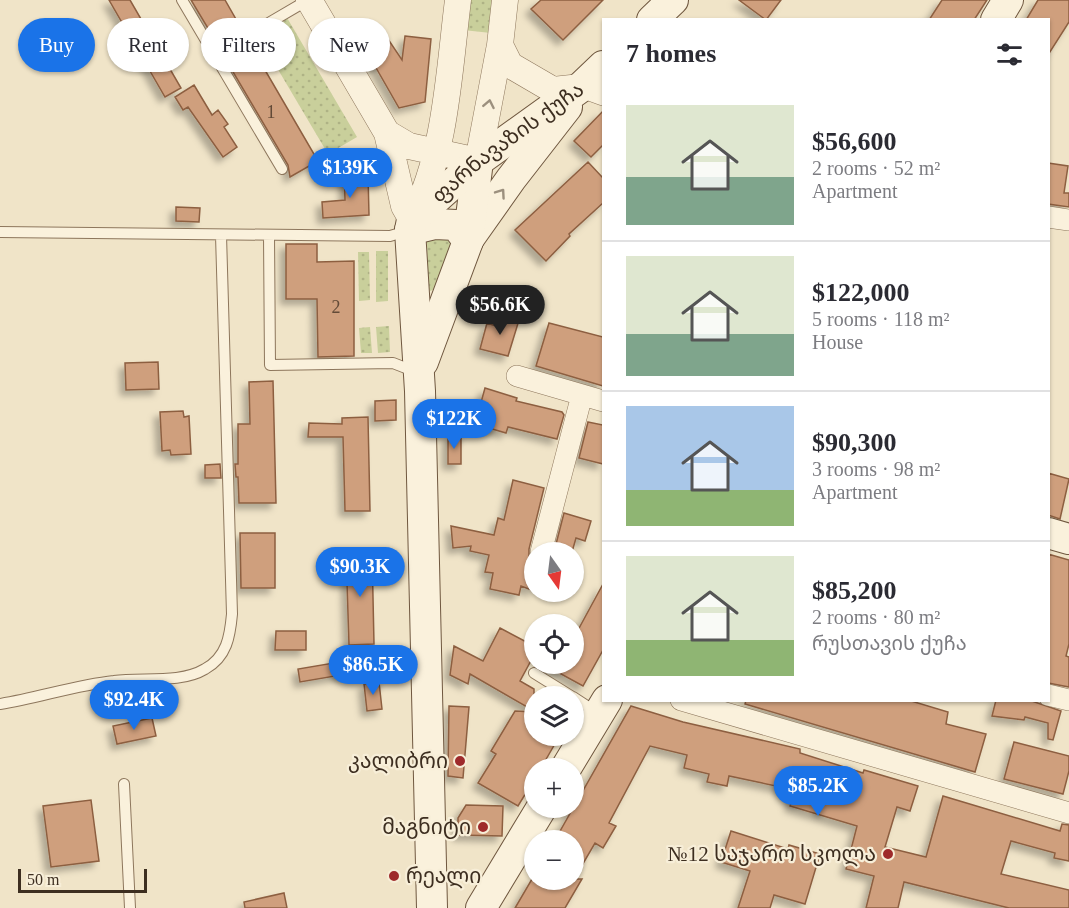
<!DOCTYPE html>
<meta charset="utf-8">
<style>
:root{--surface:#fff;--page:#f2f2f3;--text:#2b2b33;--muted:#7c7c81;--line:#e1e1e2;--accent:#1a73e8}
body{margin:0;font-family:"Times New Roman","Noto Sans Georgian",serif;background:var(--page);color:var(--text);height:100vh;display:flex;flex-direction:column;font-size:22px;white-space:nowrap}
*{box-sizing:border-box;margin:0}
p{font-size:20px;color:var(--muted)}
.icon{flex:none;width:33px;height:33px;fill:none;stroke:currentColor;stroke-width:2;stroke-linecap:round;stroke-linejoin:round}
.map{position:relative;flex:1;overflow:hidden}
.sheet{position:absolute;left:602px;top:18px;width:448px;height:684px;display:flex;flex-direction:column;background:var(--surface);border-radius:0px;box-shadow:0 2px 4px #0004}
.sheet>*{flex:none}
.hud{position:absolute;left:18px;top:18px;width:494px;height:54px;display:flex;gap:12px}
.needle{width:39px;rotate:166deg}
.controls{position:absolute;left:524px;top:542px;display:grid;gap:12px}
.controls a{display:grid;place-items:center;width:60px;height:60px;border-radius:50%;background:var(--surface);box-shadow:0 2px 4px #0004;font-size:30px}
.scale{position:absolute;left:18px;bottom:15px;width:129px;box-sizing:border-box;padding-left:6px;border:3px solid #3d2e20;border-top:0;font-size:16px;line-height:21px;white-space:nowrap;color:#3d2e20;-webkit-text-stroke:4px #f7eed8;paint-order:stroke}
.price{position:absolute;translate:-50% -51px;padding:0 14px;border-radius:21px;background:var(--accent);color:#fff;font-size:20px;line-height:39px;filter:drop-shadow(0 2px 3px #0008)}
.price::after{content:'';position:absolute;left:50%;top:36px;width:18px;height:14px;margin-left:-9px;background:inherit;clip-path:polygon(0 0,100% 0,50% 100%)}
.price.active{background:#222;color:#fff}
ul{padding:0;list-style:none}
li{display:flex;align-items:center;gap:18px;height:150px;padding:0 24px}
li+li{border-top:2px solid var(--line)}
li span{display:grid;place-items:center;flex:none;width:168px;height:120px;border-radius:0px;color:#555}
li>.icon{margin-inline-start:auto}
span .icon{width:72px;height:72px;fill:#fffc;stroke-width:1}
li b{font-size:26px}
h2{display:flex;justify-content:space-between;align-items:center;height:72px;padding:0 24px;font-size:26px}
.pill{padding:0 21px;border-radius:27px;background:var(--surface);box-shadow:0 2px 4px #0004;font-size:21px;line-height:54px}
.pill.active{background:var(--accent);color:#fff}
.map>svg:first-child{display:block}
</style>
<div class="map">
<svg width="1069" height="908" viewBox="0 0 1069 908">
<defs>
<pattern id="green-dots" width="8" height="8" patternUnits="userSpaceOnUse" patternTransform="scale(1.5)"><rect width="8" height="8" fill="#c9cf9b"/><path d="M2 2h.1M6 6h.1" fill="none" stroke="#aeb285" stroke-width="1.8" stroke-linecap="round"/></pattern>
<filter id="shadow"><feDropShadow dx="-5.5" dy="5.5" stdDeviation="3" flood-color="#0004"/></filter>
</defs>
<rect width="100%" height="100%" fill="#f0e4c8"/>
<path fill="url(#green-dots)" d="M466,0H495L491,33L463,30Z
M286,16L357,137L328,154L257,34Z
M442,234L452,243L435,289L430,291L428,286L427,242L430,238Z
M376,251H388V301L376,302Z
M358,252H369L370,300L359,301Z
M389,326L390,352L378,353L376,327Z
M370,327L372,353H361L359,328Z"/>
<path fill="#cf9f7d" stroke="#8d5f41" stroke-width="1.5" filter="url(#shadow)" d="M109,0H130L181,88L165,97Z
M191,0H225L237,21L212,35Z
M541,0H603L563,40L531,9Z
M739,0H781L766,20Z
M942,0H987L974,20H929Z
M1038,0H1069V22L1048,55V20H1026Z
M405,36L431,39L425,102L399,108L367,52L388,39L402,60Z
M251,46L318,161L290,177L288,165L226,60Z
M194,85L212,115L218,110L228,124L224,127L237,147L223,157L188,107L183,110L175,97Z
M603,111V145L591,157L574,141Z
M588,162L603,178V203L569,234L570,236L546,261L515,230Z
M1048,163L1068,166L1064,193H1069V207L1048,204Z
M368,174L369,215L323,218L322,202L345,200L344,175Z
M176,207L200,208L199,222L176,221Z
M286,244H317V262L354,261V356L318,357L317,299H286Z
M499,314L519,320L508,356L480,349L487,323L496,326Z
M549,323L603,337V386L536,366Z
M158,362L159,389L126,390L125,363Z
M273,381L276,503H239L238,477H236L235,464H238V424H250L249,382Z
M485,388L517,398L516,401L562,412L564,415L557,439L508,427L506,433L475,424Z
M396,400V420L375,421V401Z
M183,411L184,417L189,416L191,454L171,455L170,450L162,451L160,412Z
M368,417L370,511H345L343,437H308L309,423L342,424V418Z
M588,422L603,425V464L579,458Z
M448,436H461V464H448Z
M220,464L221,478H205V465Z
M1048,473L1069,479L1060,519L1048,515Z
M513,480L544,488L529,549V556L534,562V591L521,586L519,595L490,589L493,573L485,572L489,555L470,551L471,546L453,548L451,526L494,535L498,518L504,520Z
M564,513L591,521L585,541L576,538L572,552H554Z
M240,533H275V588H241Z
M372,551L374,644L349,645L346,552Z
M1048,554L1069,560V644L1066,656L1069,657V687L1048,683Z
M603,584V650L583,686L541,663H573V627L578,630Z
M500,628L534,646V655L520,681L534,689V711L470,674L468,684L450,675L454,646L483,661Z
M276,631H306V650H275Z
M357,659L359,672L300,682L298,669Z
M379,682L382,709L367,711L364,684Z
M746,700H908L948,712L946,724L986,734L975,772L745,704Z
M996,700H1029L1061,711L1053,740L1048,739V723L1025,717L1024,720L992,716Z
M449,706L469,707L463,778L448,776Z
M631,706L683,722L800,749V753L863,773L864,770L918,786L910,811L897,807L885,847L926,857L943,796L1060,831L1062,824L1069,825V861L1054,858L1055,853L1011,841L1001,874L1069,890V908H1009L904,882L898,908H866L874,876L846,869L857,826L790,806L795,790L729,776L727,786L707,782L709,774L684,768L687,755L650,746L609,823L616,826L603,848L595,843L574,879H582L565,908H515L532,879H573V840H555Z
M515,711L534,712V735H560L541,768H534V780L518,806L478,783L496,754L491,751Z
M152,718L156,736L117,744L113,726Z
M1014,742L1069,756V771L1063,794L1004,779Z
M91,800L99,861L51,867L43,806Z
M466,805L503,806L502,836L458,835V818Z
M731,831L788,849L789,845L820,854L805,904L774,895L770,908H738L750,871L721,862Z
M284,893L287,908H245L244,902Z"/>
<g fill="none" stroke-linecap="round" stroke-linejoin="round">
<defs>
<path id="service" d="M182,0L282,169
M214,55L308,0
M0,232L390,236L407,231
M269,235L270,365L393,363L416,372
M534,673L571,696
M573,697L596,712
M0,704C38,698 76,685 114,681C142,677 180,684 205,669C227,657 230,636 232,614L221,235
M124,784L130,908"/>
<path id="minor" d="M581,87L603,95
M1048,217L1069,220
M517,376L603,401
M541,552L582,395
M1048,695L1069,700
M681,700L1069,813"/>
<path id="tertiary" d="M309,0L387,133L404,206L412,220
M500,45L510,65L553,90L581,87
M387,133L409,146L478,161L500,45L505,0
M412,219C446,155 449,71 458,0"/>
<g id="secondary">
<path d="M652,20L673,0"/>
<path d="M996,20L1008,0"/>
<path d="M410,230L435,224L456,225L468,241"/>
<path d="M470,237L511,179L567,107"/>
<path d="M423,362L468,241L478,161"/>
<path d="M1048,533L1069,539"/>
<path d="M566,768L607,700"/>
<path id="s1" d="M432,908L420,391L410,230L412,220L478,161L581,87L603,66"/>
<path d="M481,908L542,807"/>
</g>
</defs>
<use href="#service" stroke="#8d765c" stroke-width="12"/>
<use href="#minor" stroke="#8d765c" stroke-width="22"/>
<use href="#tertiary" stroke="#8d765c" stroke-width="27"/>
<use href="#secondary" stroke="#6f573f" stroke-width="32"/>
<use href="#service" stroke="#faf1dc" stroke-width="10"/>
<use href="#minor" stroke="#faf1dc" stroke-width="21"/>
<use href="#tertiary" stroke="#faf1dc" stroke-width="26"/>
<use href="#secondary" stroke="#faf1dc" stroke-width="30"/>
</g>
<defs><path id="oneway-chevron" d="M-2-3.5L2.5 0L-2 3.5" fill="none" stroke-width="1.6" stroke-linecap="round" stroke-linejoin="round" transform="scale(1.5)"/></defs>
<g stroke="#9c907e">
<use href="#oneway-chevron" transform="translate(489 104) rotate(-79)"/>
<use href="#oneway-chevron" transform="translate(501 193) rotate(-55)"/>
</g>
<g fill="#9e2a2b" stroke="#f7eed8" stroke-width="2">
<circle cx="460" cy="761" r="6"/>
<circle cx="483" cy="827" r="6"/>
<circle cx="888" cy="854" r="6"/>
<circle cx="394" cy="876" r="6"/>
</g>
<g text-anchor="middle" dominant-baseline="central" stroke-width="4.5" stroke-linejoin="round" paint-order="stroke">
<g font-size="18" fill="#624a37">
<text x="271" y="112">1</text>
<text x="336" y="307">2</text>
</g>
<g font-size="21" fill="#3d2e20" stroke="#f7eed8">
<text stroke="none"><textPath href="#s1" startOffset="812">ფარნავაზის ქუჩა</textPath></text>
</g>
<g font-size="21" fill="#3d2e20" stroke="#f7eed8" text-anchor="end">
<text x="448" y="761">კალიბრი</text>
<text x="471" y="827">მაგნიტი</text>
<text x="876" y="854">№12 საჯარო სკოლა</text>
<text x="406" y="876" text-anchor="start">რეალი</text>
</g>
</g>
</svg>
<div class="controls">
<a><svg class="needle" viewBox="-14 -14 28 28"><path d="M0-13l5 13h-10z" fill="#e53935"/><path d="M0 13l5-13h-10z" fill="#7c7c81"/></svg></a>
<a><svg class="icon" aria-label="locate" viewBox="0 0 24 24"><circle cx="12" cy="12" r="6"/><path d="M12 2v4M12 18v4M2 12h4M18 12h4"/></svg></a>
<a><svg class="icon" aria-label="layers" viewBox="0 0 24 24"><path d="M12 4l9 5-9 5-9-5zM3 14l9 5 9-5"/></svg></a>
<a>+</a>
<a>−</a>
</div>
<div class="scale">50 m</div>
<b class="price" style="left:350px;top:199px">$139K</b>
<b class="price active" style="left:500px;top:336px">$56.6K</b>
<b class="price" style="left:454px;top:450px">$122K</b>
<b class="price" style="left:360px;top:598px">$90.3K</b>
<b class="price" style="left:373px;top:696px">$86.5K</b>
<b class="price" style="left:134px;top:731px">$92.4K</b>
<b class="price" style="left:818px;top:817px">$85.2K</b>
<div class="hud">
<a class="pill active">Buy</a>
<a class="pill">Rent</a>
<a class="pill">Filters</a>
<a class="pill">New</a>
</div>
<section class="sheet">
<h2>7 homes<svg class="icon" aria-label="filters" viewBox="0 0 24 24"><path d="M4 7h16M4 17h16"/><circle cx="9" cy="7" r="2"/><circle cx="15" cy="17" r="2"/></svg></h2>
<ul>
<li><span style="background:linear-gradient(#dfe7d0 60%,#7fa58c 0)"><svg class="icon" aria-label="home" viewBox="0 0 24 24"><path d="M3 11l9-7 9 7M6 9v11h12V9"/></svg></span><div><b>$56,600</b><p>2 rooms · 52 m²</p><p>Apartment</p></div></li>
<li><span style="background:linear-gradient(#dfe7d0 65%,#7fa58c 0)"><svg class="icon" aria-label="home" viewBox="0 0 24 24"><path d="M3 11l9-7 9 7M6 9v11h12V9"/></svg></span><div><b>$122,000</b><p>5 rooms · 118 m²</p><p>House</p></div></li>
<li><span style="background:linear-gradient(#a9c7e8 70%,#8fb573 0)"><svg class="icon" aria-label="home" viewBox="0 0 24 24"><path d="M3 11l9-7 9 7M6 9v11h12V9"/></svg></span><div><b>$90,300</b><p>3 rooms · 98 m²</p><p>Apartment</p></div></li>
<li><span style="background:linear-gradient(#dfe7d0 70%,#8fb573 0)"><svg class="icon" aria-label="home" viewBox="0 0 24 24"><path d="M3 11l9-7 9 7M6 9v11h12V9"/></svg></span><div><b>$85,200</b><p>2 rooms · 80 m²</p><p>რუსთავის ქუჩა</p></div></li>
</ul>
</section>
</div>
